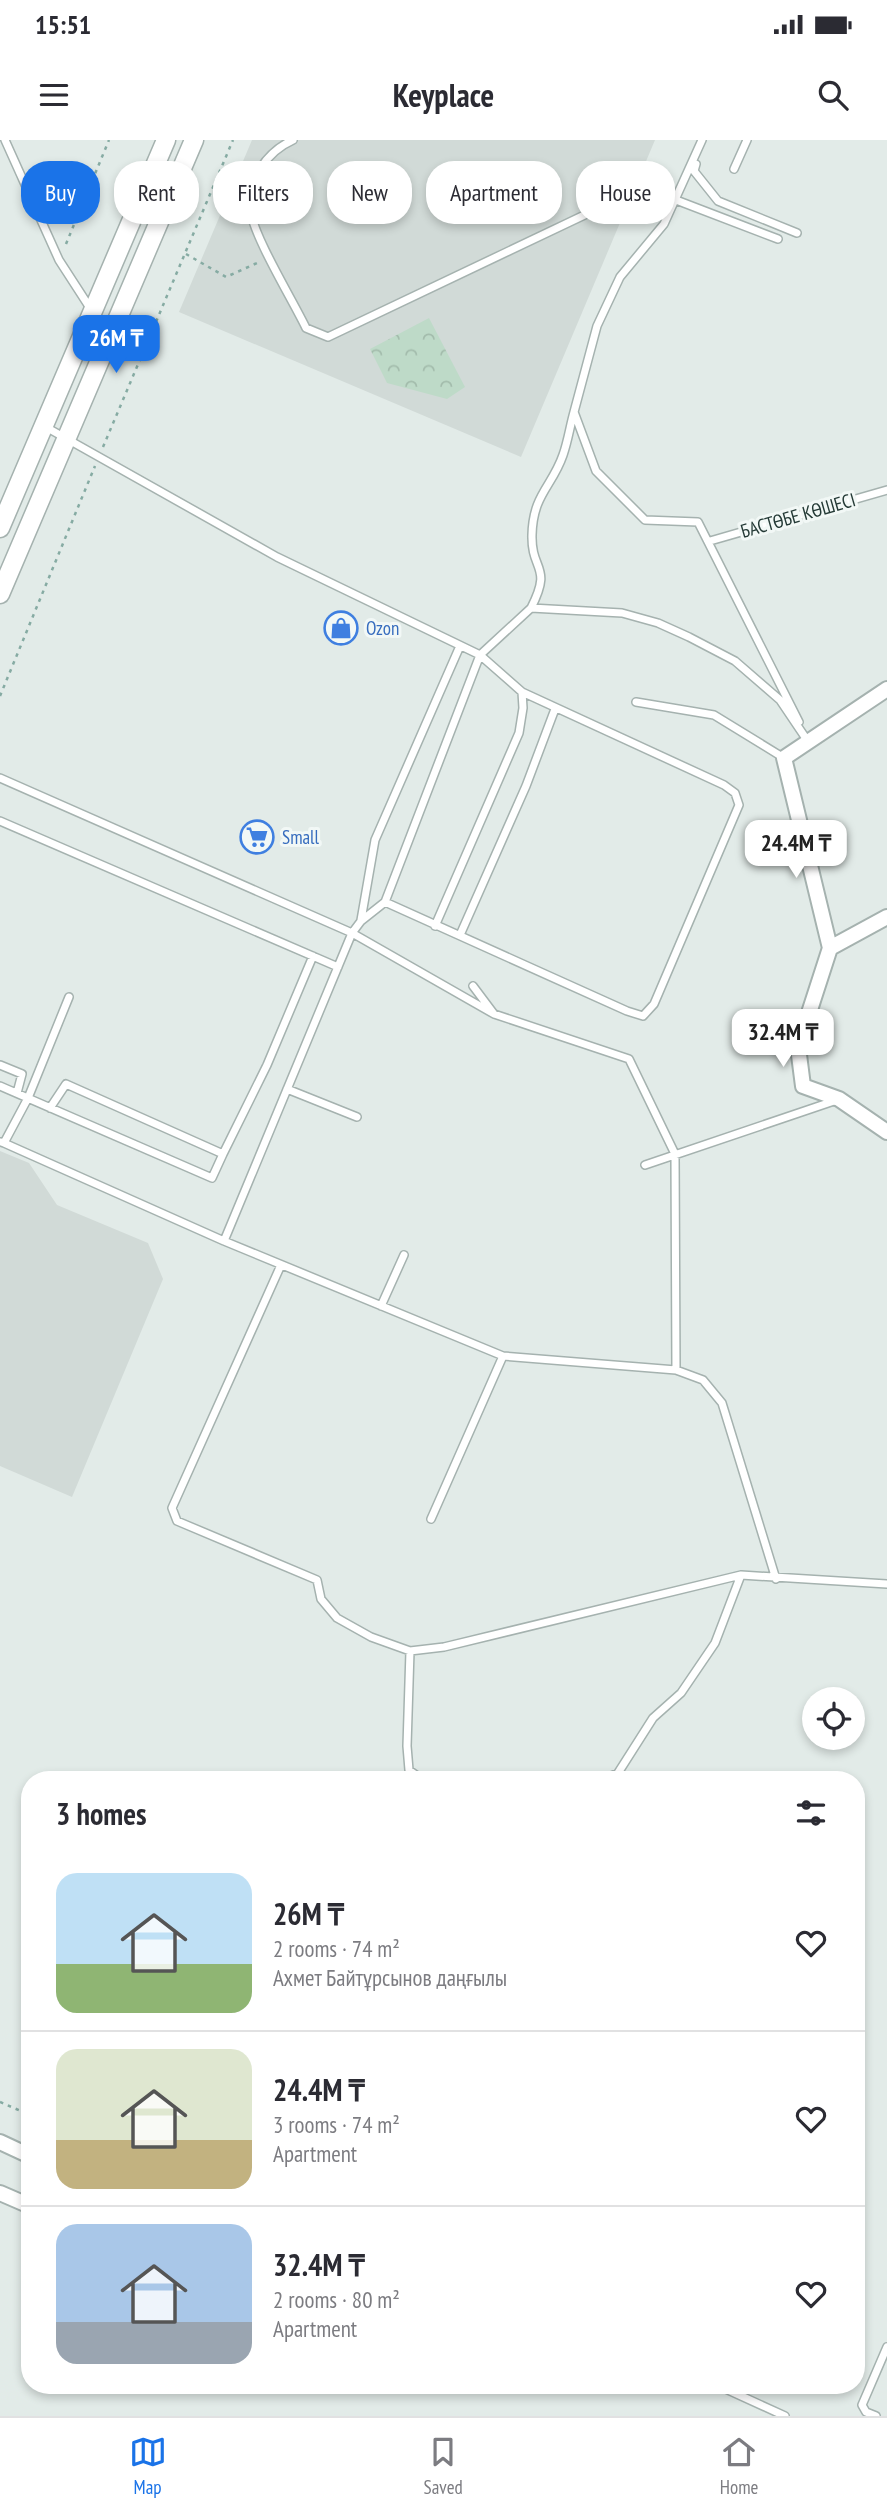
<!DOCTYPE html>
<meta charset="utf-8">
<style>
:root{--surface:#fff;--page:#f2f2f3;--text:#2b2b33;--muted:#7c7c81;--line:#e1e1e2;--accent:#1a73e8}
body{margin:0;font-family:"PT Sans Narrow",sans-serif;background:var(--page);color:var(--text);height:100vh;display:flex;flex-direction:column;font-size:26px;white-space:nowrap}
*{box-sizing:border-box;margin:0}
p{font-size:23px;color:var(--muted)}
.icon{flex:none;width:38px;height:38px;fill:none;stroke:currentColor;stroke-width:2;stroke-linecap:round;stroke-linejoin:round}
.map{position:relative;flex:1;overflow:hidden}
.sheet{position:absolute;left:21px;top:1631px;width:844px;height:623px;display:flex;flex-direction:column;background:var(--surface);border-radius:28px;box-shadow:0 4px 10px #0003}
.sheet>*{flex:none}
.banner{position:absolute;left:21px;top:21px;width:845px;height:63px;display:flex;gap:14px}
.tools{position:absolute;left:802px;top:1547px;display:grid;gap:14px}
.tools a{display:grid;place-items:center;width:63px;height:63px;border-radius:50%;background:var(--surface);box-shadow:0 4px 10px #0003;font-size:35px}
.price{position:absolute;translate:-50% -60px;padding:0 16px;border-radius:14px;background:#fff;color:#222;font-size:23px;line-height:46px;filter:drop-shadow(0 2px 4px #0008)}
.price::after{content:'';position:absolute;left:50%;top:42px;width:21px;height:16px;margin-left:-10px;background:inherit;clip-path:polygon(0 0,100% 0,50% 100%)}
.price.on{background:var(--accent);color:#fff}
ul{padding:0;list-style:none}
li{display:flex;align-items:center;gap:21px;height:175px;padding:0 35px}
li+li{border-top:2px solid var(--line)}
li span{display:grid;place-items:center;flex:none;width:196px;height:140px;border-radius:21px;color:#555}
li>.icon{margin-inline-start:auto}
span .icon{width:84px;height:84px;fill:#fffc;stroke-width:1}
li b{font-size:30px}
h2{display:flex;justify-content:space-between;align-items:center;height:84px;padding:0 35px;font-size:30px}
.pill{padding:0 24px;border-radius:28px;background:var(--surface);box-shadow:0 4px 10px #0003;font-size:24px;line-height:63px}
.pill.on{background:var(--accent);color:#fff}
.status{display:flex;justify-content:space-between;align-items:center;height:49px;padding:0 35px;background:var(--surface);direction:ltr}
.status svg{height:19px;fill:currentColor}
header{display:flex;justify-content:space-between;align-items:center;height:91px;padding:0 35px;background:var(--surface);font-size:32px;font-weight:800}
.dock{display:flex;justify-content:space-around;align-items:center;height:98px;border-top:2px solid var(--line);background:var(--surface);font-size:19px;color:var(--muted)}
.dock a{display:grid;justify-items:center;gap:4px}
.dock .on{color:var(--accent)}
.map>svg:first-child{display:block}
</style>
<div class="status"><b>15:51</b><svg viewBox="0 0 49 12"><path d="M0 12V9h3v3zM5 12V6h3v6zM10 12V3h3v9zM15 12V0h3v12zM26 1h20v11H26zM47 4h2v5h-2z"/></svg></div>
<header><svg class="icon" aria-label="menu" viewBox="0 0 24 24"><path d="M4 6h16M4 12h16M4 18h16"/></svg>Keyplace<svg class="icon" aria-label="search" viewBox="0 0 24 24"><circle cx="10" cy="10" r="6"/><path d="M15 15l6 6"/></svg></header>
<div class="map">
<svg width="887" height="2276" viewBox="0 0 887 2276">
<defs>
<pattern id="park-crowns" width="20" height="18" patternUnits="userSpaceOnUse" patternTransform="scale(1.75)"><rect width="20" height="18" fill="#bedac8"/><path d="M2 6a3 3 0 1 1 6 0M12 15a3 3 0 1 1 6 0" fill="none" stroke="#a3bcac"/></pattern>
</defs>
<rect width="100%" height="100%" fill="#e2ebe8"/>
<path fill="#d1dad7" d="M252,0H655L521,317L179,172Z
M0,1011L29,1023L57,1065L148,1103L163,1139L72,1357L0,1326Z"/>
<path fill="url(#park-crowns)" d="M429,178L465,247L447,259L387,243L370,209Z"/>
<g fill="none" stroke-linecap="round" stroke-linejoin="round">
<defs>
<path id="service" d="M5,0L59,120L92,171
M293,0C268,11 246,40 250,70C255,99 292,159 306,188L328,197L595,70C612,59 614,49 611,30
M702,0L664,84L620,137L597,186L574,272L596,331L645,380L698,382L799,582
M696,24L694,31L718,61L797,93
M734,29L747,0
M676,60L778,99
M44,286L277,417L480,515L522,552L523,568L519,593L435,786
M710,401L887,350
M531,468C553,425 531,432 532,395C533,354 552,347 563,315C568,301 570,286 574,272
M636,562L714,575L784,618
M0,638L352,793L224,1101
M0,681L338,827
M385,762L627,871L643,876L654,864L739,665L735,653L724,645L522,552
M361,780L375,700L460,506
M460,795L526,646L555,569
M473,846L494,874L629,919L675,1014L676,1230L703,1240L722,1263L776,1439
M494,874L352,793L361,781L385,762L480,515L531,468L622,473L658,483L689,497L735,521L780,560L809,603
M0,925L22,934L17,953
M0,946L212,1038L223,1014L66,944L50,968
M287,949L357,977
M1,1002L4,1003L28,958L69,857
M4,1003L224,1101L503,1216L676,1230
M223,1014L267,925L313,816
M645,1025L837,960
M281,1125L172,1368L177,1381L317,1440L321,1459L337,1478L371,1497L410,1511L444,1507L741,1435L887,1444
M381,1166L404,1115
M431,1379L503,1216
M410,1511L407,1606L409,1630L423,1640
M601,1640L618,1633L653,1578L681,1553L715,1503L741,1435
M717,2245L785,2276
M876,2276L866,2272L862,2265L887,2207"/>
<path id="minor" d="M887,549L784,618L830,808L887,777
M830,808L798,907L803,946L839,959L887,992
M0,2002L30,2016
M0,2053L30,2066"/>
<path id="tertiary" d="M0,388L166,0
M0,454L194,0"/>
</defs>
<use href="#service" stroke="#a5b2af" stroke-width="10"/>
<use href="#minor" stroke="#a5b2af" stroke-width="18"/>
<use href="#tertiary" stroke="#a5b2af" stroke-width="21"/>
<path stroke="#86aba3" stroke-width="2.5" stroke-dasharray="3.5 5" stroke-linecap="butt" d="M66,104L109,0
M186,114L226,137L257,123
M103,307L233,0
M0,556L95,326
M0,1962L30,1975"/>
<use href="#service" stroke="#fff" stroke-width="7"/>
<use href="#minor" stroke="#fff" stroke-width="14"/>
<use href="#tertiary" stroke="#fff" stroke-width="18"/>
</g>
<defs>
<symbol id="shop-ring" viewBox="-11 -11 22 22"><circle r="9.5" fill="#f2f8f6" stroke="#3f7fe0" stroke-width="1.5"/><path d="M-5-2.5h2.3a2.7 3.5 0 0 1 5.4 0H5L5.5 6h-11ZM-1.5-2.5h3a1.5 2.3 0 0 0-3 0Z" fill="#3f7fe0"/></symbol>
<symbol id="supermarket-ring" viewBox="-11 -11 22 22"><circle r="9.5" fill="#f2f8f6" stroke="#3f7fe0" stroke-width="1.5"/><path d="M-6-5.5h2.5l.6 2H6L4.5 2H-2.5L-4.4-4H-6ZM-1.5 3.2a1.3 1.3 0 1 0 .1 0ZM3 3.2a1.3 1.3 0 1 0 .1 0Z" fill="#3f7fe0"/></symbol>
</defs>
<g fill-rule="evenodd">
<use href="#shop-ring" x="322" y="469" width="38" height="38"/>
<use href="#supermarket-ring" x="238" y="678" width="38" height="38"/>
</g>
<g text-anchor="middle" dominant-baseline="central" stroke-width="6" stroke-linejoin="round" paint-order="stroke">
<g font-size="19" fill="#243a36" stroke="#f2f8f6">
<text transform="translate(798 375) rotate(-16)">БАСТӨБЕ КӨШЕСІ</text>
</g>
<g font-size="19" fill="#366cbe" stroke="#f2f8f6" text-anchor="start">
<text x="366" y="488">Ozon</text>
<text x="282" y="697">Small</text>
</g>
</g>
</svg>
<div class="tools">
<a><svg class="icon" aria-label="locate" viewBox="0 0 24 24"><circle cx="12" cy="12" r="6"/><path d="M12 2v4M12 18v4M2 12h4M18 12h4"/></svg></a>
</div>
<b class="price on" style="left:116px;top:235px">26M ₸</b>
<b class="price" style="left:796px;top:740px">24.4M ₸</b>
<b class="price" style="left:783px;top:929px">32.4M ₸</b>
<div class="banner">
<a class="pill on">Buy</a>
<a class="pill">Rent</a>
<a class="pill">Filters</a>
<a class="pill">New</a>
<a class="pill">Apartment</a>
<a class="pill">House</a>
</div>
<section class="sheet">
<h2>3 homes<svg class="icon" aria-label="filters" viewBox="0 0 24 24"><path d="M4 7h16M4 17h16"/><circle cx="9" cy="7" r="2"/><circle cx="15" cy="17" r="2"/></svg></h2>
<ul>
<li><span style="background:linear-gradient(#bfe0f5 65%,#8fb573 0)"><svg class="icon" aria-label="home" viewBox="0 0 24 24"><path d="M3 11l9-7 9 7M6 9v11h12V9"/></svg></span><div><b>26M ₸</b><p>2 rooms · 74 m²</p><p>Ахмет Байтұрсынов даңғылы</p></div><svg class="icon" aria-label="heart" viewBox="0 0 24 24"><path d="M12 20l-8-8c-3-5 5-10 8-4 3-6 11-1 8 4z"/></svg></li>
<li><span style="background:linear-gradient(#dfe7d0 65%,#c2b280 0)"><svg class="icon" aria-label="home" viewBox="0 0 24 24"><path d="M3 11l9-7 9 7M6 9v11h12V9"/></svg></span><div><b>24.4M ₸</b><p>3 rooms · 74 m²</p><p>Apartment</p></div><svg class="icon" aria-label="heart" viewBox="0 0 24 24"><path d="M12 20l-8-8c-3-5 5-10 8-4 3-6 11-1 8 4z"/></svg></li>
<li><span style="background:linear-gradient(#a9c7e8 70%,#9aa5b1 0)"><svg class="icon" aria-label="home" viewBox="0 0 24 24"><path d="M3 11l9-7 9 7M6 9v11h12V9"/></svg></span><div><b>32.4M ₸</b><p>2 rooms · 80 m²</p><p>Apartment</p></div><svg class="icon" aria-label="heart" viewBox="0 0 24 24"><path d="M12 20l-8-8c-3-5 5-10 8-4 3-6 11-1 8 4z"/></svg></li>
</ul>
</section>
</div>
<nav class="dock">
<a class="on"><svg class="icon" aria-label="map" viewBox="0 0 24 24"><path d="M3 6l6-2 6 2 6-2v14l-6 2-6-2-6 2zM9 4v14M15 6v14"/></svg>Map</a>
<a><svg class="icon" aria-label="saved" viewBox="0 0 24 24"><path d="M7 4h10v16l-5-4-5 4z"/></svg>Saved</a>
<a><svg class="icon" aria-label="home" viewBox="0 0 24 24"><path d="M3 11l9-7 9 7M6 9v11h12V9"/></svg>Home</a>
</nav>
